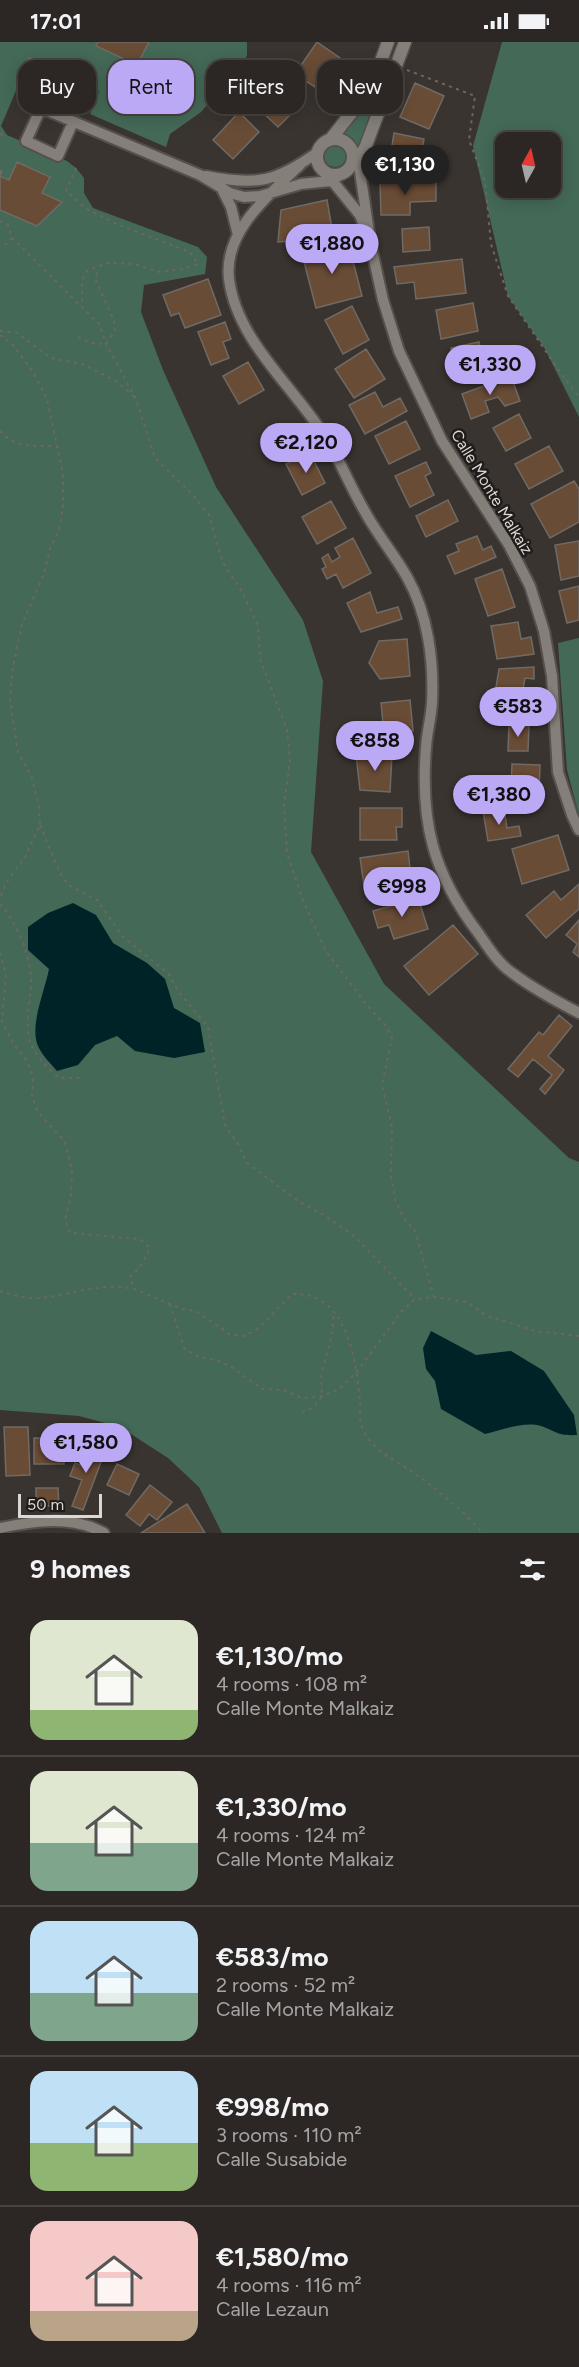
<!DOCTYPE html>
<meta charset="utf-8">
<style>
:root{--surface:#2c2724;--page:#342f2c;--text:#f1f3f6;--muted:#a6a5a6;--line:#484441;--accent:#bca9f5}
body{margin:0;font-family:Figtree,sans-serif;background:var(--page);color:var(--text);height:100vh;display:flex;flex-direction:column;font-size:22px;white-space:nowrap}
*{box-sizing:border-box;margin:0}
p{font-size:20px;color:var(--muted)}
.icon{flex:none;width:33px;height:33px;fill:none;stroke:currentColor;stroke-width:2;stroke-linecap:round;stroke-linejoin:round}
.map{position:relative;height:1491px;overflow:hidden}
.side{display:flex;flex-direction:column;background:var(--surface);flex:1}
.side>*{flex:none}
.guide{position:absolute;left:18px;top:18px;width:543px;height:54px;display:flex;gap:12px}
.needle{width:39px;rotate:8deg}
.controls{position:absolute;left:495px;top:90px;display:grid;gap:12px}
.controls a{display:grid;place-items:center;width:66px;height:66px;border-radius:12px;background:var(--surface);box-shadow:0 3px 15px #0003,0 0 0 2px var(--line);font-size:30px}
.scale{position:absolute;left:18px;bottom:15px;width:84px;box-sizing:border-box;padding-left:6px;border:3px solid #dcd8d5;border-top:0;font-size:16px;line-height:21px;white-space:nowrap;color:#dcd8d5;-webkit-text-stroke:4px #1f1c1a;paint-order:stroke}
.price{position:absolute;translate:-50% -51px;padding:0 14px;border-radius:21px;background:var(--accent);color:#111;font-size:20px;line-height:39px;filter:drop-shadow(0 2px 3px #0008)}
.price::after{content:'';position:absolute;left:50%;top:36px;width:18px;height:14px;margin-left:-9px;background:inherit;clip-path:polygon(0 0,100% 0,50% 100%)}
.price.on{background:#222;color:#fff}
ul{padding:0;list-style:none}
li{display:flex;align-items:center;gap:18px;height:150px;padding:0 30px}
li+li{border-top:2px solid var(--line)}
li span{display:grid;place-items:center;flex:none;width:168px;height:120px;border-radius:18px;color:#555}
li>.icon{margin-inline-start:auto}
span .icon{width:72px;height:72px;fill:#fffc;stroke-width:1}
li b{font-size:26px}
h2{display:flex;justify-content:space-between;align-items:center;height:72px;padding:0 30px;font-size:26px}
.chip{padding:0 21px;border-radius:18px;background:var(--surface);box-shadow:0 3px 15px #0003,0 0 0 2px var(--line);font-size:21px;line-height:54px}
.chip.on{background:var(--accent);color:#111}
.status{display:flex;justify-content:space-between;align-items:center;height:42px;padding:0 30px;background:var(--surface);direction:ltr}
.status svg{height:16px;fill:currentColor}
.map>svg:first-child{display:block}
</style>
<div class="status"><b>17:01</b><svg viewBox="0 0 49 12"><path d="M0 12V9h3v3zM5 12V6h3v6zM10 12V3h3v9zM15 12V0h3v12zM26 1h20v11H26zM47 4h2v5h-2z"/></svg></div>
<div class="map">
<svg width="579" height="1491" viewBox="0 0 579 1491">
<rect width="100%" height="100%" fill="#3a3430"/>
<path fill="#446957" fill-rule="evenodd" d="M0,0H247V14L233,33L201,70L170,92L166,105L90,72L99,49L43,26L44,23L30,16L1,84L7,93L67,119L76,126L84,136V151L93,166L198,205L207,215L205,232L144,243L141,270L163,328L216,445L303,578L323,639L311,810L384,942L569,1116L579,1120V1491H222L199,1445L168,1416L120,1385L79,1374L0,1368Z
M502,0H579V375L545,307L508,254L473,104ZM506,100H550V146H506Z
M371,52L375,56L359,106L353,97L343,90Z
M324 114a11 11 0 1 1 22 0a11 11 0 1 1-22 0Z
M579,596V773L567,728L558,601Z"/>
<path fill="#002328" d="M73,861L96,873L113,901L147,921L165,937L174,966L200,981L205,1010L174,1016L135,1009L117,994L95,1003L78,1023L57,1029C51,1022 43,1014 39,1006C28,986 45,949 49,927L28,908V885L48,871Z
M431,1289L476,1313L511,1309L544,1329L574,1373L577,1393C557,1394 558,1390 541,1384C524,1379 502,1388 485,1392L441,1367L435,1339L426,1327L423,1306Z"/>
<path fill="#694c36" stroke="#706a65" stroke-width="1.5" d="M98,0H149L137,23L96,4Z
M317,0L340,16L318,47L295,32Z
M29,16L44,23L34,46L16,45Z
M284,39L305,58L278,85L258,66Z
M415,41L444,54L429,87L400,75Z
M239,70L259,90L233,117L213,98Z
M394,91L424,97L418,128L389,123Z
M17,120L50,135L42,151L62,160L37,184L0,168V128L2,129L0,134L9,138Z
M436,139V159L410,160V173H381L380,141Z
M327,158L332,187L294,189L291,199L278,200L281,168Z
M429,185L430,208L403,210L402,187Z
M348,200L362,254L316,266L302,212Z
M462,217L466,251L416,257L414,240L397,242L394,225Z
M208,237L221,273L185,286L179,271L171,274L163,253Z
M473,261L478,289L441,297L436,268Z
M352,264L369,298L343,312L325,278Z
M225,280L231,297L223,300L229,316L211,323L198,290Z
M479,300L486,332L458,338L451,306Z
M366,307L385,337L354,356L335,327Z
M248,320L264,348L239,362L223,334Z
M511,334L520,359L505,364L498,355L485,359L489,370L471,377L462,352Z
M375,350L383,365L400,356L407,369L365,392L349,363Z
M519,372L531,396L506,409L493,386Z
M406,379L420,407L389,422L375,394Z
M549,404L563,429L529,447L515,422Z
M310,411L325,441L302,453L286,422Z
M426,420L431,431L425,434L434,453L410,465L395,434Z
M574,439L579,447V480L550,496L531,462Z
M448,458L458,479L426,495L416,474Z
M331,459L346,486L317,502L302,475Z
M477,494L483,508L491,504L496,515L455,532L447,514L459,509L456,502Z
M353,496L371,531L343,546L336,532L327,537L322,527L326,525L322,516L328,512L332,520L340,515L335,506Z
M579,499V534L561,538L555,503Z
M502,527L515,565L488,574L475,537Z
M579,544V578L567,581L559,549Z
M370,550L377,571L398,565L402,577L361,590L347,561Z
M518,580L521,597L531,595L534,612L497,617L491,584Z
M407,597L410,634L380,637L369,621L379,599Z
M534,625V637L525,636L520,663L494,658L499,627Z
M410,658L413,689L384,692L381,661Z
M509,683L529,684L528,709H508Z
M356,713H392L390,750L360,748Z
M512,722L540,723L539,752L511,751Z
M360,766H402V785H396L397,798H360Z
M504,766L507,786L519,784L521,794L488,799L483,769Z
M558,793L569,828L522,842L512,807Z
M408,809L412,844L365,850L360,816Z
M579,842V867L546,896L526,873L554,849L561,858Z
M418,856L428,887L394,897L389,883L378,886L373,869Z
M579,878V915L573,910L577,902L566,893Z
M453,883L478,912L429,953L404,924Z
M559,973L572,984L548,1014L564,1028L545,1052L540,1047L552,1033L533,1017L518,1035L508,1027L539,990L543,993Z
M4,1385H28L30,1433L6,1434Z
M34,1396H63L64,1422H34Z
M77,1402L104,1412L83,1468L72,1464L82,1438L70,1434L75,1421L86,1425L89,1416L74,1411Z
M117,1422L139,1432L129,1453L107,1443Z
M150,1443L172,1460L157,1478L149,1472L140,1484L126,1473Z
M36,1446H58L59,1464H36Z
M187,1462L205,1491H141Z"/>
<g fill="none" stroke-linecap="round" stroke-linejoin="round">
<defs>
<path id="minor" d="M73,80L58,114L26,99L41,66L200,133L230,151L244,155L260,154L301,142L331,139L346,129
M353,111L358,116L371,204L383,258L399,309L442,399L509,503L530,544L544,589L552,634L558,730L572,773L579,788
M300,123C270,152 223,189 229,237C237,301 298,348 329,401C342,423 351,446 364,468C376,491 394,512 407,535C428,572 434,619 432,661C431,676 427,690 426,705C420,780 433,832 479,892C488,905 498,921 511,930C532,946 556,959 579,971
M321,125L360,173L364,184
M206,134C257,144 276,140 318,110
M222,147L231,165L238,193
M0,1486C35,1479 71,1473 104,1491"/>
<path id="tertiary" d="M317 115a18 18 0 1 1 36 0a18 18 0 1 1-36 0Z
M330,98L371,46L388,0
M352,121L358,116L365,106L405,0"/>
</defs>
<use href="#minor" stroke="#55504d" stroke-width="14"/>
<use href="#tertiary" stroke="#55504d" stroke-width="15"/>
<path stroke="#6c6763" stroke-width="2" stroke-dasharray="3 4.5" stroke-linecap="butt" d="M407,28L475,54L469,98L485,139L491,202L508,254L562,333L579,355
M0,92L7,93
M76,126L66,149L87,167L117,182L190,210L198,222L184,227L160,230L134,222L107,221L87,229L82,239V266
M0,179L8,183L12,196L7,202L0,203
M12,196L100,283L106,302L136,357L155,416L192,452L209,473L223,521L241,548L258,583L260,617L287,688L290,719L284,763L287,811L304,861L326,909L366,962L385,983L392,995L382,1043L392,1085L391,1134L395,1158L404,1176L415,1189L434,1255
M0,289L17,291L51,316L85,323L118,340L134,355
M0,293L12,302L33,330L47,357L63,431V465L59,488L50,507L44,532L22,582L13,624L10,657L18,710L32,736L39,765L40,783L25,815L6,841L0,856
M78,295L90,301L106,302L115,289L114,278L96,239L97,226
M0,389C14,406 36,404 57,404
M40,783L60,831L68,843L97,858L123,895L169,932L178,949L208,985L225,1083L238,1102L246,1120L298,1159L327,1175L353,1193L415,1257
M0,862C19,883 33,919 31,948C29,964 25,984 30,1000C36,1015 47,1025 59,1036H84
M0,911L6,933L2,979L14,1003L27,1019L33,1035L32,1055L38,1070L65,1100L72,1129L71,1154L65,1178L70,1191L140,1197L150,1206L140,1225L130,1235L134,1247L182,1267L196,1269L229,1292L244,1294L259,1286L292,1252C347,1249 356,1317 360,1359C361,1366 359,1375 361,1382C368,1409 401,1420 421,1436C434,1445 445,1455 457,1465C466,1472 474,1483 483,1491
M0,1249C6,1251 12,1253 18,1254C55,1263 93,1237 133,1247
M170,1262L184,1306L196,1314L219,1319L233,1326L262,1347L284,1348L302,1356L322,1354L339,1347L356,1331L401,1270L415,1257L434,1255L467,1260L487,1274L510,1281L535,1289L579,1294
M302,1370L314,1365L322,1354L321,1334L333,1288V1269"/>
<use href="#minor" stroke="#857f7a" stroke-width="10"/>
<use href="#tertiary" stroke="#857f7a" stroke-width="12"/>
</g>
<g text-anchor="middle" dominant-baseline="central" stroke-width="5" stroke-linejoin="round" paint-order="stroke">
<g font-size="16" fill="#dcd8d5" stroke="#1f1c1a">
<text transform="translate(492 450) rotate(59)">Calle Monte Malkaiz</text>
</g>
</g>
</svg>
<div class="controls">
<a><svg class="needle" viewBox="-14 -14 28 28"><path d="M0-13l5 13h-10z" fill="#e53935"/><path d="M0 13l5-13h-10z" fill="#a6a5a6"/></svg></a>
</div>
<div class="scale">50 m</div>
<b class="price on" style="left:405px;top:154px">€1,130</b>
<b class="price" style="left:332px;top:233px">€1,880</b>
<b class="price" style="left:490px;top:354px">€1,330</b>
<b class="price" style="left:306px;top:432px">€2,120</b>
<b class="price" style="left:518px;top:696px">€583</b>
<b class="price" style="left:375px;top:730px">€858</b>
<b class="price" style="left:499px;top:784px">€1,380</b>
<b class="price" style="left:402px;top:876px">€998</b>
<b class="price" style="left:86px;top:1432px">€1,580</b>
<div class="guide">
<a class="chip">Buy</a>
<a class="chip on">Rent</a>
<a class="chip">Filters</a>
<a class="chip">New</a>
</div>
</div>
<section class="side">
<h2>9 homes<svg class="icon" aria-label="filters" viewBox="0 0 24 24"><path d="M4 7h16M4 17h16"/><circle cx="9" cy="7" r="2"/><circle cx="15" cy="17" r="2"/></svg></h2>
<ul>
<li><span style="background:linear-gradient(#dfe7d0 75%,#8fb573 0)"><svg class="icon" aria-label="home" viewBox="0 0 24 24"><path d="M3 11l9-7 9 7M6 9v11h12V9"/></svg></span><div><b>€1,130/mo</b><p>4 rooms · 108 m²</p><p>Calle Monte Malkaiz</p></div></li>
<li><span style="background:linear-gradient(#dfe7d0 60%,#7fa58c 0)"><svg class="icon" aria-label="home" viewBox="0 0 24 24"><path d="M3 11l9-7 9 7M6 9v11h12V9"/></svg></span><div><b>€1,330/mo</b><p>4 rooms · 124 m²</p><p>Calle Monte Malkaiz</p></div></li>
<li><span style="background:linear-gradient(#bfe0f5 60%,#7fa58c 0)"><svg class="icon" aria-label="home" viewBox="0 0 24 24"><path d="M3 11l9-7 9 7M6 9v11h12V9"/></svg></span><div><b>€583/mo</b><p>2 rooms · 52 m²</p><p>Calle Monte Malkaiz</p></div></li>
<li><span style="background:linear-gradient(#bfe0f5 60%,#8fb573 0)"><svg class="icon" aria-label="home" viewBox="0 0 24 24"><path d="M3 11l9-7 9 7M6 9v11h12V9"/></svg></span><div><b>€998/mo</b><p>3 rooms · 110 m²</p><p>Calle Susabide</p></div></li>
<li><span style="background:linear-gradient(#f6c9c9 75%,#b9a48a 0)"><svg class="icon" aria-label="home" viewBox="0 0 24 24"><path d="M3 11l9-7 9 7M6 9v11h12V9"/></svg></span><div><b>€1,580/mo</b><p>4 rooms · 116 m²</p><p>Calle Lezaun</p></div></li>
</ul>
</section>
